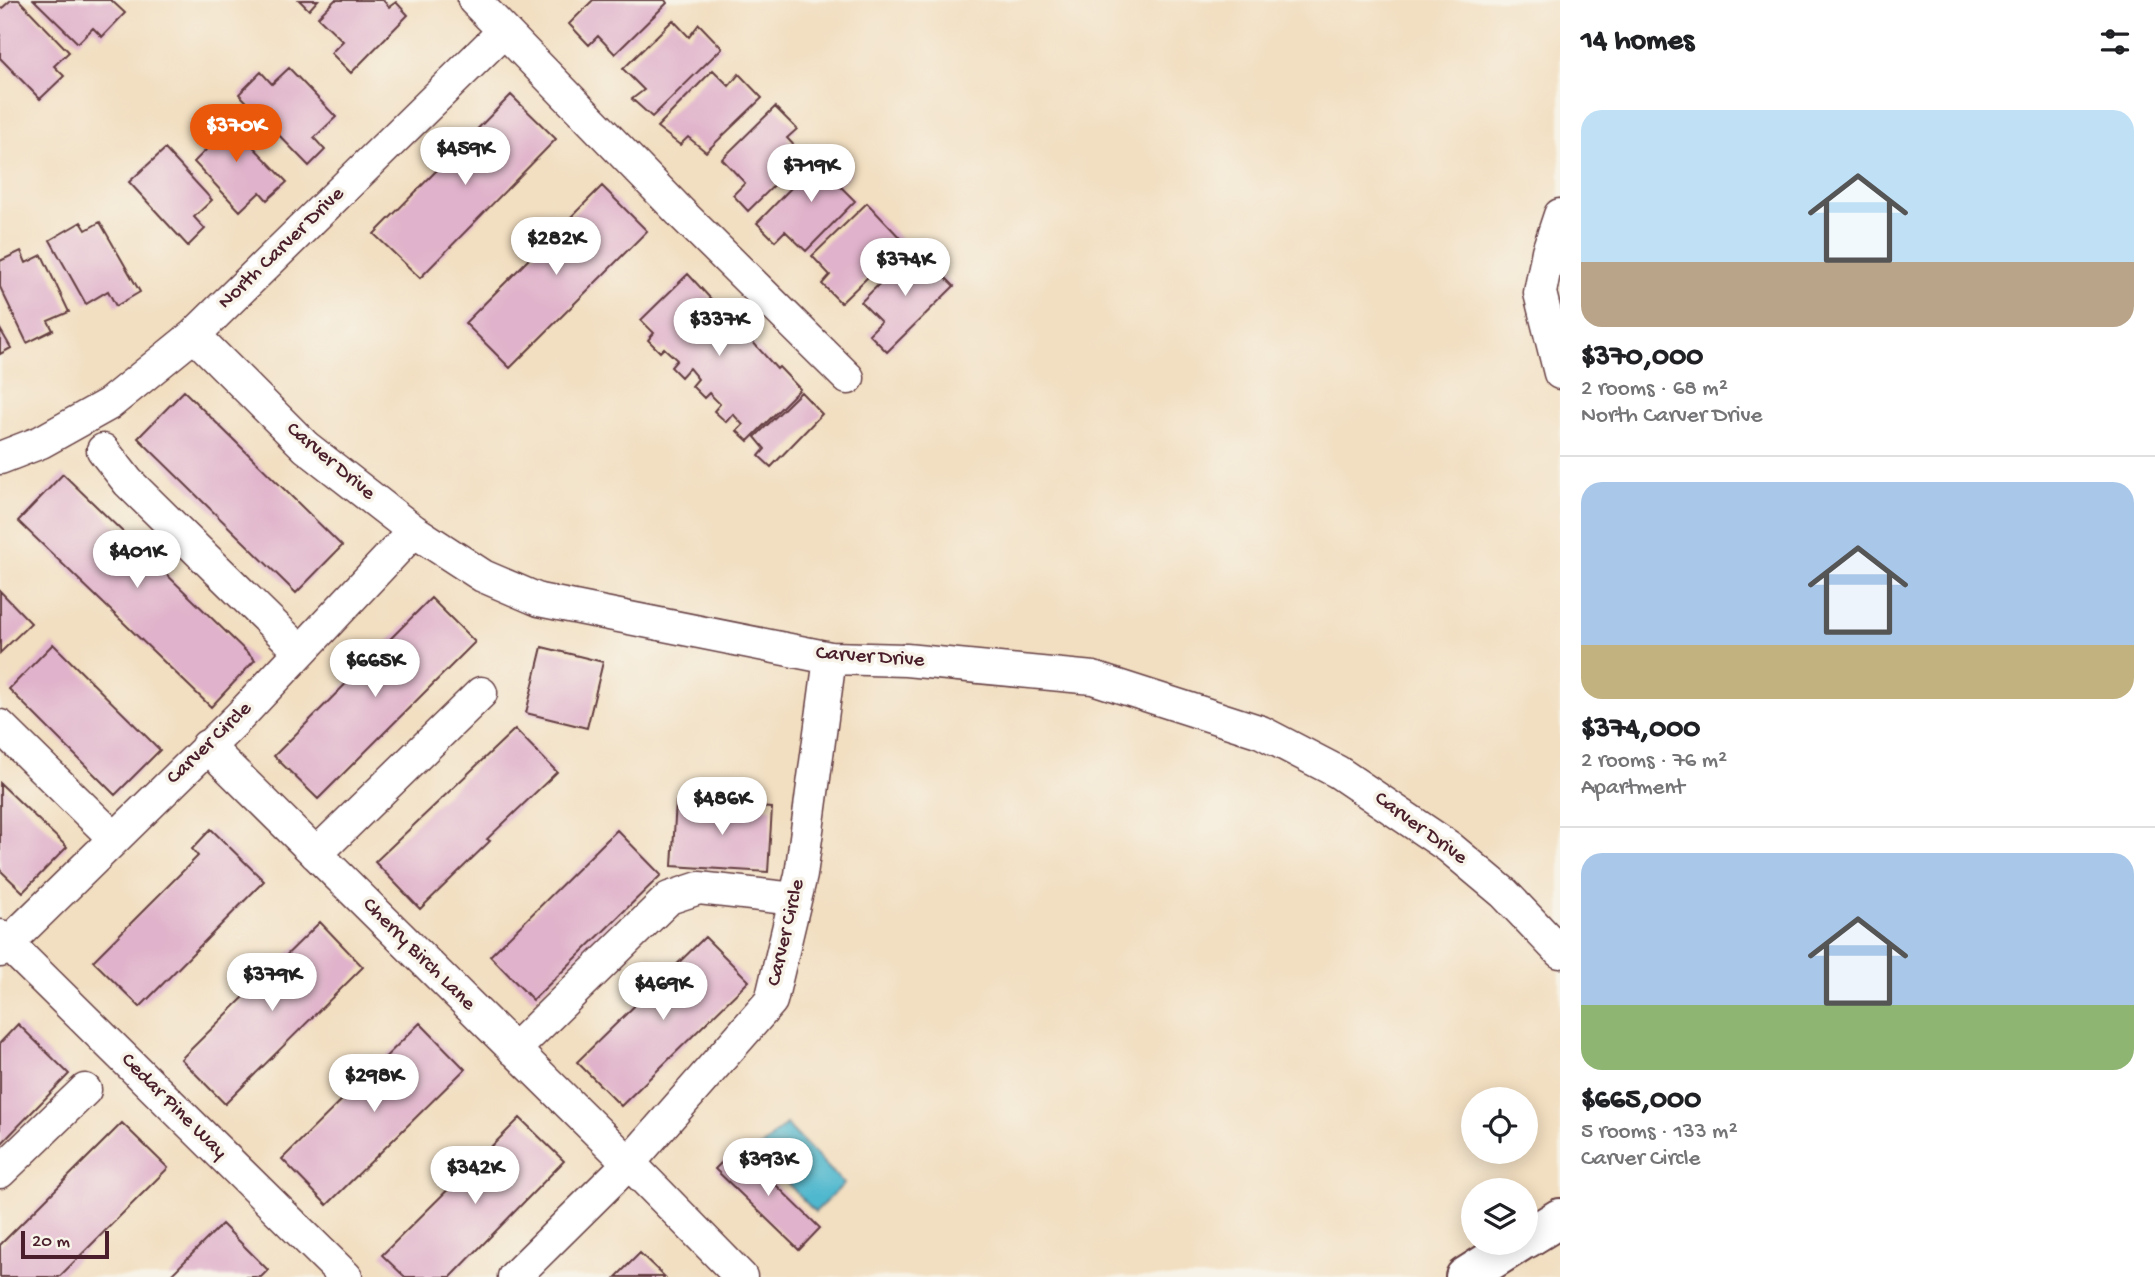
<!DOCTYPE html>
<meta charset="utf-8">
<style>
:root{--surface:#fff;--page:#f6f6f6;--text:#202124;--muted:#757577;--line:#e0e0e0;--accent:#ea580c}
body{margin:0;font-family:"Gochi Hand",sans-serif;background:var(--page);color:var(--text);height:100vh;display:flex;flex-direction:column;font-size:26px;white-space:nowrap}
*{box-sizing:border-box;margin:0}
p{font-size:23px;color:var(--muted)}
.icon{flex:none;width:38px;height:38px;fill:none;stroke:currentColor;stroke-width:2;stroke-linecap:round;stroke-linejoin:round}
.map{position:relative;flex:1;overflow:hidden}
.panel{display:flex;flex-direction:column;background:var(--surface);width:595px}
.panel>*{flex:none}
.buttons{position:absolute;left:1461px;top:1087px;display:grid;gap:14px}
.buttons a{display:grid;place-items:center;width:77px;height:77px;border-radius:50%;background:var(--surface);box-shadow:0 4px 18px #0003;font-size:35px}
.scale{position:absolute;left:21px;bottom:18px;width:88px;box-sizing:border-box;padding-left:7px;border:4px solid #4a1f2b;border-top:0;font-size:19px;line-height:24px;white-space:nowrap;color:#4a1f2b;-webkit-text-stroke:5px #f7f3e8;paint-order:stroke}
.price{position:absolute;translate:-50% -60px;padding:0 16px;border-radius:24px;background:#fff;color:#222;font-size:23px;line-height:46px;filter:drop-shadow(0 2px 4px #0008)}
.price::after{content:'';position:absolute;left:50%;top:42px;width:21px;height:16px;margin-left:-10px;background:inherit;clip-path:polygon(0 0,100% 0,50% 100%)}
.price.selected{background:var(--accent);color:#fff}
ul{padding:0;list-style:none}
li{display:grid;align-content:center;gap:14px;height:371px;padding:0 21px}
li+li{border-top:2px solid var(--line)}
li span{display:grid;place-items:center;height:217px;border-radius:21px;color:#555}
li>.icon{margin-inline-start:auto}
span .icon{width:126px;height:126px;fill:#fffc;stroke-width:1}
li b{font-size:30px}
h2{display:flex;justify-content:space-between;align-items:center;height:84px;padding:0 21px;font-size:30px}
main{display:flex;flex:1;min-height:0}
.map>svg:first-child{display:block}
</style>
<main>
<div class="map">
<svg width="1560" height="1277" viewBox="0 0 1560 1277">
<rect width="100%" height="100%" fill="#f7f3e8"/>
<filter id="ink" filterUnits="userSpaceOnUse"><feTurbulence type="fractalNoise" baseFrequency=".0143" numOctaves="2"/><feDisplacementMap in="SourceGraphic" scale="14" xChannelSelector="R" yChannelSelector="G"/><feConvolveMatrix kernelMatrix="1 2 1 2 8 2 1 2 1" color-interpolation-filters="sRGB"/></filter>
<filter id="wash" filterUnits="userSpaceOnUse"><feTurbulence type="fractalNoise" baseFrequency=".00686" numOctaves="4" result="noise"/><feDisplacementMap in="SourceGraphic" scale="28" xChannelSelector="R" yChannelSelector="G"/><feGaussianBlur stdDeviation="1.57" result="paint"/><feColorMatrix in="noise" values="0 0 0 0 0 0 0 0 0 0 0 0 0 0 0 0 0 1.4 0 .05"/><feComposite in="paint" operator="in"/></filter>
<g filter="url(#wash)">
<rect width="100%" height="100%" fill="#f2dec0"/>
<path fill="#50b8ce" stroke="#4d6c7c" stroke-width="2" d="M786,1124L844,1184L815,1212L757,1151Z"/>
<g id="blocks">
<path fill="#e0b2cb" d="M11,0H19L69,52L54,66L64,76L40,99L0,58V10Z
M34,0H111L125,13L102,37L93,28L78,43Z
M299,0H318L309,10Z
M335,0H383L389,7L396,2L408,15L351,73L331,53L343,41L318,17Z
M593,0H665L667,3L615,54L598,36L589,45L569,24Z
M673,20L689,37L699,24L722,48L652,117L632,99L644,90L623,69Z
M289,68L336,117L314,138L325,150L309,166L239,94L261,72L272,84Z
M713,70L729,86L739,74L762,98L706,152L688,137L680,145L657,127Z
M511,95L556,139L420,278L374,234Z
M775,107L797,129L787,138L804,156L748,211L733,195L745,183L722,159Z
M220,112L287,182L267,200L260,192L240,211L194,162L208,148L195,134Z
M165,149L212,200L194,217L205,229L188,246L129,182Z
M828,150L851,173L839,185L855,201L806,251L785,231L775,241L757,223Z
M602,186L647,231L510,368L465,323Z
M867,203L904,242L841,303L822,284L830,275L812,256Z
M81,222L86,230L100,222L140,292L116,306L108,291L86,304L50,240Z
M916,248L954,286L887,352L869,334L881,322L861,302Z
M21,251L26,263L42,255L69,312L48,321L53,330L27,343L0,287V261Z
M688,274L711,299L683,328L712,301L730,323L734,321L777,369L779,367L800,389L748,441L737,431L743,425L733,414L726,422L714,411L720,404L709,393L704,398L692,386L698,379L689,368L681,377L671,367L677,360L664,348L660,352L648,340L654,333L641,320Z
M0,329L11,348L0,354Z
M184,391L342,546L296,593L138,438Z
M801,392L822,414L771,467L759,456L765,449L755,437Z
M63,474L255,660L211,707L18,521Z
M0,591L31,623L0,653Z
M431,598L475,642L318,799L274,756Z
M53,644L160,750L115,795L9,689Z
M542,647L603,662L587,728L526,713Z
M515,729L557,772L487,839L490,841L420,909L375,862Z
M0,783L67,847L23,892L0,870Z
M676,802L772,808L768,872L672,866Z
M211,829L264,881L140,1007L93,961L198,856L192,849Z
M617,830L661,875L533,1000L490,956Z
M320,922L363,967L225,1104L181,1059Z
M705,937L749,981L621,1106L577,1062Z
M420,1023L465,1069L327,1205L282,1159Z
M18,1024L69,1074L0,1145V1043Z
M520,1118L564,1161L451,1277H405L382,1255Z
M122,1123L168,1168L59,1277H0V1245Z
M737,1147L820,1228L799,1250L715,1169Z
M222,1224L268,1270L261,1277H169Z
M640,1253L665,1277H616Z"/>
</g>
</g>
<g filter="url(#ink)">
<use href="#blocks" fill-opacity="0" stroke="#633c41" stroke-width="2"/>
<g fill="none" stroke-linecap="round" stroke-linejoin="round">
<defs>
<path id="minor" d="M474,0L683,215L848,378
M1560,215L1548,251L1540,293L1560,373
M194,335L306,447L414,531L483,576L539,600L830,658L906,660L1093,678L1261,732L1338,772L1449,847L1504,893L1560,952
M103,450L128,482L300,651
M0,458L41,442L109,404L194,335L504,31
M0,726L114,838
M207,746L629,1163L741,1277
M316,854L481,693
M0,936L346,1277
M0,951L240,716L414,531
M514,1050L669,898L699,888L795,899
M0,1172L85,1090
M514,1277L629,1163L771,1001L801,875L830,658"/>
<path id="highway" d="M1526,1239L1560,1218
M1465,1277L1520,1242"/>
</defs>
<use href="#minor" stroke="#633c41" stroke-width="35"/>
<use href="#highway" stroke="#633c41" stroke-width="42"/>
<use href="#minor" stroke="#fff" stroke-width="32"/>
<use href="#highway" stroke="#fff" stroke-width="38"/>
</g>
</g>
<g text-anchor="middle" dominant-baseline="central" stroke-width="7" stroke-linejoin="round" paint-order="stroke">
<g font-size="21" fill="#4a1f2b" stroke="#f7f3e8">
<text transform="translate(282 249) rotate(-44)">North Carver Drive</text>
<text transform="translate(330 462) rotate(40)">Carver Drive</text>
<text transform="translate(870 658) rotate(4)">Carver Drive</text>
<text transform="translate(210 744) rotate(-44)">Carver Circle</text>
<text transform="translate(1420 829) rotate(36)">Carver Drive</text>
<text transform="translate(787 933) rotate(-77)">Carver Circle</text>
<text transform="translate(418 955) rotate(45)">Cherry Birch Lane</text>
<text transform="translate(173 1107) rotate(45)">Cedar Pine Way</text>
</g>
</g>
</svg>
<div class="buttons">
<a><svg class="icon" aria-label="locate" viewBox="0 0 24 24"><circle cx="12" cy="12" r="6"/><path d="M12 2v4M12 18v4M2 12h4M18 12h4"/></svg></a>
<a><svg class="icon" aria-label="layers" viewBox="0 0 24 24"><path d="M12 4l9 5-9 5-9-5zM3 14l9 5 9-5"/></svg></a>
</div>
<div class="scale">20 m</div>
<b class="price selected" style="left:236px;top:164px">$370K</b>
<b class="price" style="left:465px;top:187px">$459K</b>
<b class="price" style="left:811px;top:204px">$719K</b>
<b class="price" style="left:556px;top:277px">$282K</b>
<b class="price" style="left:905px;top:298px">$374K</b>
<b class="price" style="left:719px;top:358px">$337K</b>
<b class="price" style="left:137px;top:590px">$401K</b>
<b class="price" style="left:375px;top:699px">$665K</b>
<b class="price" style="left:722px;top:837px">$486K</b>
<b class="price" style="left:272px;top:1013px">$379K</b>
<b class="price" style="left:663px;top:1022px">$469K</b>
<b class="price" style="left:374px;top:1114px">$298K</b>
<b class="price" style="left:768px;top:1198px">$393K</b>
<b class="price" style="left:475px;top:1206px">$342K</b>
</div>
<section class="panel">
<h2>14 homes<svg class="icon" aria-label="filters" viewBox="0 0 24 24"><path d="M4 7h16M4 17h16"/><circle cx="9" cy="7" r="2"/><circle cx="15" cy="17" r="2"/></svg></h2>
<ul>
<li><span style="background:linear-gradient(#bfe0f5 70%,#b9a48a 0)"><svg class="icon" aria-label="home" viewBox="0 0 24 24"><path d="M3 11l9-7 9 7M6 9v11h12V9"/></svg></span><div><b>$370,000</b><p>2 rooms · 68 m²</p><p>North Carver Drive</p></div></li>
<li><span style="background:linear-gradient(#a9c7e8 75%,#c2b280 0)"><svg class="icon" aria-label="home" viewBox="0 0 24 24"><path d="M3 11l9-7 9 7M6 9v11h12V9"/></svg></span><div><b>$374,000</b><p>2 rooms · 76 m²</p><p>Apartment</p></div></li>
<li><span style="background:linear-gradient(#a9c7e8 70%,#8fb573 0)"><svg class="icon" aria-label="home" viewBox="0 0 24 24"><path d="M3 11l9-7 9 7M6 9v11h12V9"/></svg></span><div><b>$665,000</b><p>5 rooms · 133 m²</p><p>Carver Circle</p></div></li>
</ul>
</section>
</main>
